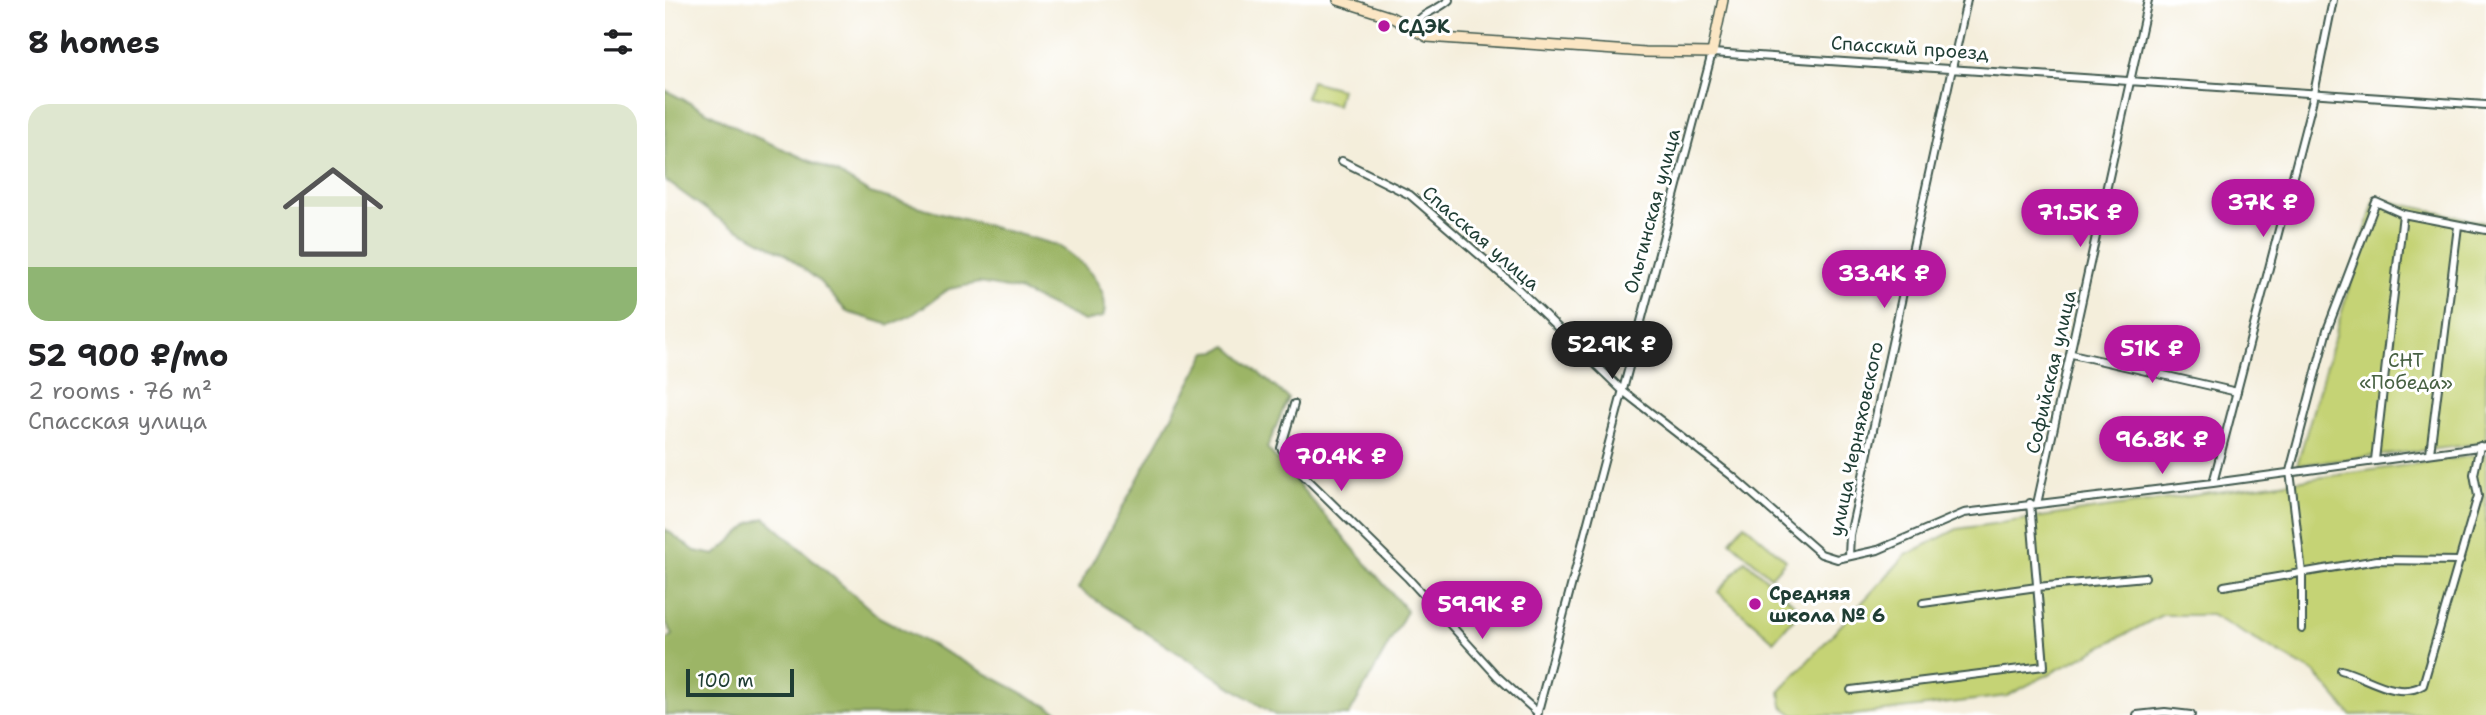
<!DOCTYPE html>
<meta charset="utf-8">
<style>
:root{--surface:#fff;--page:#f2f2f2;--text:#202124;--muted:#757577;--line:#e0e0e0;--accent:#b5179e}
body{margin:0;font-family:"Shantell Sans",sans-serif;background:var(--page);color:var(--text);height:100vh;display:flex;flex-direction:column;font-size:26px;white-space:nowrap}
*{box-sizing:border-box;margin:0}
p{font-size:23px;color:var(--muted)}
.icon{flex:none;width:38px;height:38px;fill:none;stroke:currentColor;stroke-width:2;stroke-linecap:round;stroke-linejoin:round}
.map{position:relative;flex:1;overflow:hidden}
.sheet{display:flex;flex-direction:column;background:var(--surface);width:665px}
.sheet>*{flex:none}
.scale{position:absolute;left:21px;bottom:18px;width:108px;box-sizing:border-box;padding-left:7px;border:4px solid #1f3d34;border-top:0;font-size:19px;line-height:24px;white-space:nowrap;color:#1f3d34;-webkit-text-stroke:5px #fff;paint-order:stroke}
.price{position:absolute;translate:-50% -60px;padding:0 16px;border-radius:24px;background:var(--accent);color:#fff;font-size:23px;line-height:46px;filter:drop-shadow(0 2px 4px #0008)}
.price::after{content:'';position:absolute;left:50%;top:42px;width:21px;height:16px;margin-left:-10px;background:inherit;clip-path:polygon(0 0,100% 0,50% 100%)}
.price.current{background:#222;color:#fff}
ul{padding:0;list-style:none}
li{display:grid;align-content:center;gap:14px;height:371px;padding:0 28px}
li+li{border-top:2px solid var(--line)}
li span{display:grid;place-items:center;height:217px;border-radius:21px;color:#555}
li>.icon{margin-inline-start:auto}
span .icon{width:126px;height:126px;fill:#fffc;stroke-width:1}
li b{font-size:30px}
h2{display:flex;justify-content:space-between;align-items:center;height:84px;padding:0 28px;font-size:30px}
main{display:flex;flex:1;min-height:0}
.map>svg:first-child{display:block}
</style>
<main>
<section class="sheet">
<h2>8 homes<svg class="icon" aria-label="filters" viewBox="0 0 24 24"><path d="M4 7h16M4 17h16"/><circle cx="9" cy="7" r="2"/><circle cx="15" cy="17" r="2"/></svg></h2>
<ul>
<li><span style="background:linear-gradient(#dfe7d0 75%,#8fb573 0)"><svg class="icon" aria-label="home" viewBox="0 0 24 24"><path d="M3 11l9-7 9 7M6 9v11h12V9"/></svg></span><div><b>52 900 ₽/mo</b><p>2 rooms · 76 m²</p><p>Спасская улица</p></div></li>
</ul>
</section>
<div class="map">
<svg width="1821" height="715" viewBox="0 0 1821 715">
<rect width="100%" height="100%" fill="#fff"/>
<filter id="ink" filterUnits="userSpaceOnUse"><feTurbulence type="fractalNoise" baseFrequency=".0143" numOctaves="2"/><feDisplacementMap in="SourceGraphic" scale="14" xChannelSelector="R" yChannelSelector="G"/><feConvolveMatrix kernelMatrix="1 2 1 2 8 2 1 2 1" color-interpolation-filters="sRGB"/></filter>
<filter id="wash" filterUnits="userSpaceOnUse"><feTurbulence type="fractalNoise" baseFrequency=".00686" numOctaves="4" result="noise"/><feDisplacementMap in="SourceGraphic" scale="28" xChannelSelector="R" yChannelSelector="G"/><feGaussianBlur stdDeviation="1.57" result="paint"/><feColorMatrix in="noise" values="0 0 0 0 0 0 0 0 0 0 0 0 0 0 0 0 0 1.4 0 .05"/><feComposite in="paint" operator="in"/></filter>
<g filter="url(#wash)">
<rect width="100%" height="100%" fill="#f4eedb"/>
<path fill="#c5d375" stroke="#728854" stroke-width="2" d="M646,81L676,89L672,105L641,97Z
M1710,198L1821,223V443L1632,465Z
M1821,454V712L1686,715L1650,673L1546,615H1497L1342,696L1188,715H1129L1117,706L1115,691L1241,555L1292,529Z
M1079,524L1121,560L1106,577L1065,541Z
M1080,560L1136,610L1109,641L1053,592Z"/>
<path fill="#9cb566" stroke="#5e794d" stroke-width="2" d="M0,90L84,134L172,173L205,193L392,245C414,258 448,288 438,317L419,321L353,290L314,283L284,289L247,315L225,325L182,312L154,281L120,254L54,219L0,180Z
M562,346L623,398L602,448L742,611L684,715H610L413,589L542,352L552,351Z
M100,518L214,617L399,715H0V640L8,635L0,621V529L30,551L50,555L86,523Z"/>
</g>
<g filter="url(#ink)">
<g fill="none" stroke-linecap="round" stroke-linejoin="round">
<defs>
<path id="street" d="M748,29C755,12 771,12 784,0
M677,161L745,195L849,285L959,392L1067,476L1156,554L1172,559L1213,550L1299,513L1548,483L1821,446
M1407,354L1572,392
M629,404L616,448L627,464L742,577L833,677L873,713
M1765,453L1793,226
M1710,460L1738,214
M1548,483L1647,103L1668,0
M1372,504L1483,0
M1184,556L1185,535L1302,0
M1559,586L1712,560L1795,561
M1258,603L1372,587L1480,577
M1637,629V573L1625,471L1662,330L1711,202L1738,214L1821,230
M1676,670C1701,676 1732,701 1758,685L1813,496L1809,474L1815,446
M1186,690L1379,666L1365,503
M872,715L1047,53L1821,105
M1472,715L1500,712L1526,715"/>
<path id="secondary" d="M673,0L726,17L762,37L980,52L1047,53L1058,0"/>
</defs>
<use href="#street" stroke="#3f584d" stroke-width="10"/>
<use href="#secondary" stroke="#3f584d" stroke-width="12"/>
<use href="#street" stroke="#fff" stroke-width="6"/>
<use href="#secondary" stroke="#fbe6c4" stroke-width="9"/>
</g>
</g>
<g fill="#b5179e" stroke="#fff" stroke-width="2.5">
<circle cx="719" cy="26" r="7"/>
<circle cx="1090" cy="604" r="7"/>
</g>
<g text-anchor="middle" dominant-baseline="central" stroke-width="6" stroke-linejoin="round" paint-order="stroke">
<g font-size="19" font-weight="bold" fill="#1f3d34" stroke="#fff" text-anchor="start">
<text x="733" y="26">СДЭК</text>
<text x="1104" y="593">Средняя<tspan x="1104" dy="22">школа № 6</tspan></text>
</g>
<g font-size="19" fill="#1f3d34" stroke="#fff">
<text transform="translate(1245 48) rotate(4)">Спасский проезд</text>
<text transform="translate(987 211) rotate(-75)">Ольгинская улица</text>
<text transform="translate(816 238) rotate(41)">Спасская улица</text>
<text transform="translate(1386 372) rotate(-77)">Софийская улица</text>
<text transform="translate(1191 439) rotate(-78)">улица Черняховского</text>
</g>
<g font-size="19" fill="#486244" stroke="#fff">
<text x="1741" y="360">СНТ<tspan x="1741" dy="22">«Победа»</tspan></text>
</g>
</g>
</svg>
<div class="scale">100 m</div>
<b class="price" style="left:1598px;top:239px">37K ₽</b>
<b class="price" style="left:1415px;top:249px">71.5K ₽</b>
<b class="price" style="left:1219px;top:310px">33.4K ₽</b>
<b class="price current" style="left:947px;top:381px">52.9K ₽</b>
<b class="price" style="left:1487px;top:385px">51K ₽</b>
<b class="price" style="left:1497px;top:476px">96.8K ₽</b>
<b class="price" style="left:676px;top:493px">70.4K ₽</b>
<b class="price" style="left:817px;top:641px">59.9K ₽</b>
</div>
</main>
